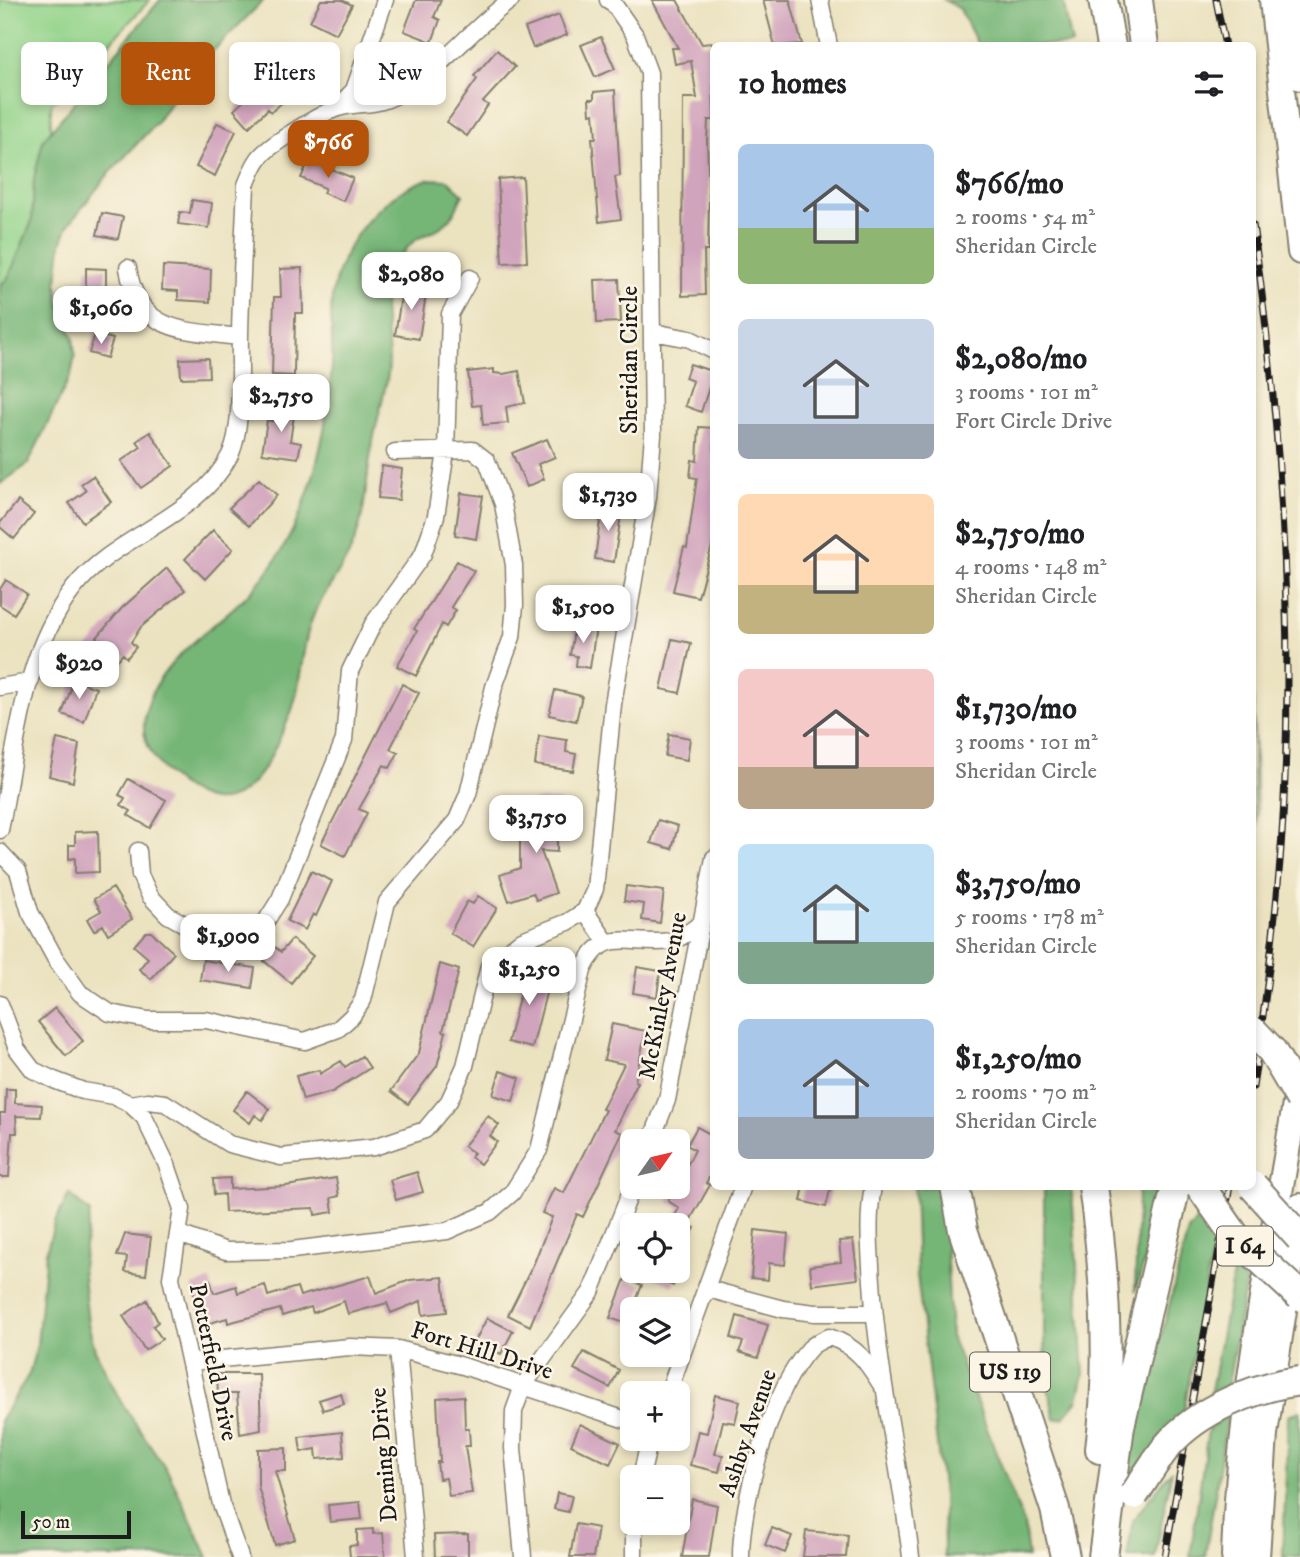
<!DOCTYPE html>
<meta charset="utf-8">
<style>
:root{--surface:#fff;--page:#f2f2f2;--text:#202124;--muted:#757577;--accent:#b45309}
body{margin:0;font-family:"IM FELL DW Pica",serif;background:var(--page);color:var(--text);height:100vh;display:flex;flex-direction:column;font-size:26px;white-space:nowrap}
*{box-sizing:border-box;margin:0}
p{font-size:23px;color:var(--muted)}
.icon{flex:none;width:38px;height:38px;fill:none;stroke:currentColor;stroke-width:2;stroke-linecap:round;stroke-linejoin:round}
.map{position:relative;flex:1;overflow:hidden}
.side{position:absolute;left:710px;top:42px;width:546px;height:1148px;display:flex;flex-direction:column;background:var(--surface);border-radius:10px;box-shadow:0 4px 10px #0003}
.side>*{flex:none}
.banner{position:absolute;left:21px;top:42px;width:584px;height:63px;display:flex;gap:14px}
.needle{width:46px;rotate:56deg}
.controls{position:absolute;left:620px;top:1129px;display:grid;gap:14px}
.controls a{display:grid;place-items:center;width:70px;height:70px;border-radius:10px;background:var(--surface);box-shadow:0 4px 10px #0003;font-size:35px}
.scale{position:absolute;left:21px;bottom:18px;width:110px;box-sizing:border-box;padding-left:7px;border:4px solid #1c1c1c;border-top:0;font-size:19px;line-height:24px;white-space:nowrap;color:#1c1c1c;-webkit-text-stroke:5px #fcf5e5;paint-order:stroke}
.price{position:absolute;translate:-50% -60px;padding:0 16px;border-radius:14px;background:#fff;color:#222;font-size:23px;line-height:46px;filter:drop-shadow(0 2px 4px #0008)}
.price::after{content:'';position:absolute;left:50%;top:42px;width:21px;height:16px;margin-left:-10px;background:inherit;clip-path:polygon(0 0,100% 0,50% 100%)}
.price.on{background:var(--accent);color:#fff}
ul{padding:0;list-style:none}
li{display:flex;align-items:center;gap:21px;height:175px;padding:0 28px}
li span{display:grid;place-items:center;flex:none;width:196px;height:140px;border-radius:10px;color:#555}
li>.icon{margin-inline-start:auto}
span .icon{width:84px;height:84px;fill:#fffc;stroke-width:1}
li b{font-size:30px}
h2{display:flex;justify-content:space-between;align-items:center;height:84px;padding:0 28px;font-size:30px}
.tag{padding:0 24px;border-radius:10px;background:var(--surface);box-shadow:0 4px 10px #0003;font-size:24px;line-height:63px}
.tag.on{background:var(--accent);color:#fff}
.map>svg:first-child{display:block}
</style>
<div class="map">
<svg width="1300" height="1557" viewBox="0 0 1300 1557">
<rect width="100%" height="100%" fill="#fcf5e5"/>
<filter id="ink" filterUnits="userSpaceOnUse"><feTurbulence type="fractalNoise" baseFrequency=".0143" numOctaves="2"/><feDisplacementMap in="SourceGraphic" scale="14" xChannelSelector="R" yChannelSelector="G"/><feConvolveMatrix kernelMatrix="1 2 1 2 8 2 1 2 1" color-interpolation-filters="sRGB"/></filter>
<filter id="wash" filterUnits="userSpaceOnUse"><feTurbulence type="fractalNoise" baseFrequency=".00686" numOctaves="4" result="noise"/><feDisplacementMap in="SourceGraphic" scale="28" xChannelSelector="R" yChannelSelector="G"/><feGaussianBlur stdDeviation="1.57" result="paint"/><feColorMatrix in="noise" values="0 0 0 0 0 0 0 0 0 0 0 0 0 0 0 0 0 1.4 0 .05"/><feComposite in="paint" operator="in"/></filter>
<g filter="url(#wash)">
<rect width="100%" height="100%" fill="#ebe2c0"/>
<path fill="#92d38a" stroke="#577853" stroke-width="2" d="M0,0H150L51,105V339L0,343Z"/>
<path fill="#75b576" stroke="#486849" stroke-width="2" d="M160,0H264L190,74L157,122L107,176L67,227L61,244L57,283L59,302L73,337L75,356L71,375L28,464L0,484V287L9,276L32,221L34,179L43,140Z
M944,0H1063L1072,45H978L960,9Z
M428,179L448,180L463,194C459,202 455,213 449,220C441,231 423,233 412,243C405,249 396,264 391,273C374,308 395,344 387,380C381,406 374,432 370,458C366,485 365,512 356,537C347,565 326,588 314,614C300,647 303,687 288,720C276,746 259,791 228,799C194,809 142,759 144,726C147,662 218,629 255,587C280,559 296,528 308,492C322,451 329,407 332,364C334,342 329,320 332,298C339,246 378,196 428,179Z
M1253,694L1257,819L1253,860Z
M914,1187H943L951,1336L1024,1524L1028,1557H944L943,1495L917,1275Z
M1044,1187H1071L1073,1206L1084,1374L1078,1400L1063,1418L1055,1419L1046,1380L1044,1339Z
M1138,1187H1168L1135,1292L1138,1197Z
M69,1194L90,1213L82,1267L88,1323L95,1350L121,1402L169,1473L208,1557H0V1421L29,1374L37,1345L46,1252L55,1222Z
M1199,1217L1214,1240L1182,1422L1125,1480L1188,1231Z
M1234,1268L1246,1282L1228,1385L1209,1401Z
M1300,1411V1557H1283L1288,1416Z
M1228,1414L1205,1557H1190L1208,1430Z
M1172,1470L1155,1557H1127L1133,1520Z"/>
<g id="blocks">
<path fill="#d1a4bd" d="M321,0H342L352,5L336,34L310,21Z
M416,0H441L434,17L440,20L432,42L404,31Z
M652,0H677L702,44L712,43L714,120H708L707,140L709,197L708,251H704L705,295L682,296L683,98H697L691,61L675,64L672,48H678Z
M763,0H790L802,44L775,46Z
M559,15L567,35L533,48L525,28Z
M601,37L615,69L595,77L581,45Z
M309,47L326,63L301,89L284,74Z
M497,50L515,67L483,102L488,105L467,136L447,122L477,79L474,76Z
M264,82L283,102L271,112L268,109L249,127L234,110Z
M615,90L620,176L615,177L621,219L599,222L592,138H596L594,113L590,114L589,99H594V92Z
M217,123L236,131L215,176L196,167Z
M309,160L353,178L343,201L323,193L325,188L301,178Z
M523,177L527,262L502,263L498,179Z
M192,200L212,203L209,228L178,224L180,212L190,213Z
M102,213L123,217L118,239L97,235Z
M163,266L211,269L210,302L178,300V291L162,290Z
M86,268L106,269V298H86Z
M302,268L303,313H295L294,376L272,375L274,297H281L280,269Z
M619,279L621,322L597,323L595,280Z
M403,285L427,288L419,339L395,335Z
M95,334L113,339L107,358L89,353Z
M208,358L209,377L181,378L180,359Z
M690,364L714,372L701,412L685,406L693,381L685,378Z
M494,369V373L503,374L519,371L525,403L506,407L508,423L483,425L481,405L472,406L468,372Z
M275,406L295,409L290,441L301,443L298,458L262,453L267,420L272,421Z
M699,427L714,428V538L698,597L673,591L684,547L687,548L697,478L690,477L692,460L697,461Z
M150,432L173,466L141,488L121,461L141,447L137,441Z
M547,439L555,457L538,464L544,479L527,487L512,453Z
M382,466L402,469L399,500L378,498Z
M93,476L111,502L83,522L69,503L86,491L81,484Z
M259,479L277,495L249,526L229,508Z
M461,493L483,496L476,539L455,535Z
M18,501L34,514L14,539L0,527V523Z
M602,505L622,508L614,562L595,559Z
M213,530L233,549L205,579L185,559Z
M457,561L474,571L451,607L456,610L446,627L442,624L416,676L397,666L417,631L414,629Z
M167,568L185,590L141,627L131,642L136,647L127,658L123,654L104,675L81,656L122,608Z
M6,580L27,594L14,614L0,605V589Z
M591,608L609,611L606,628L588,626Z
M575,624L596,627L590,668L576,666L577,656L570,655Z
M672,639L691,643L680,693L661,689Z
M74,680L96,688L84,722L62,714Z
M402,684L419,693L390,749L398,753L390,768L384,765L359,809L367,813L345,856L321,844Z
M555,690L582,696L576,721L549,715Z
M669,734L690,738L687,760L665,756Z
M539,736L567,740L566,752L576,754L573,771L535,765Z
M57,739L79,744L73,782L49,776Z
M128,779L166,800L150,828L128,815L131,811L121,805L125,798L119,795Z
M535,800H559V815H563V838H557V852L541,851L556,893L536,900L533,893L509,901L500,875L520,868V834H535Z
M658,820L678,826L672,849L651,843Z
M98,831L99,872L75,873V858L69,859V845H75V832Z
M311,871L332,881L316,916L313,914L305,930L287,921Z
M626,886L664,891L660,923L642,920L644,904L624,901Z
M113,888L132,919L108,934L103,925L94,931L87,919L101,911L94,899Z
M478,896L497,908L473,947L450,933L467,901L473,904Z
M146,932H151L174,953L151,979L139,969L148,958L134,946Z
M292,939L313,956L291,983L264,961L275,947L281,952Z
M203,960L255,968L252,988L200,980Z
M440,964L459,970L443,1031L446,1032L437,1066L408,1104L391,1091L419,1053Z
M527,966L551,974L532,1048L508,1042Z
M637,967L660,971L657,997L633,993Z
M55,1008L83,1041L66,1056L38,1022Z
M612,1024L646,1031L635,1081L638,1082L615,1130L622,1133L583,1217L577,1214L530,1326L508,1315L534,1263L552,1217L542,1213L554,1188L564,1193L605,1110L602,1109L624,1064L604,1060Z
M362,1056L370,1068L332,1092L303,1100L296,1076L319,1070L320,1074L341,1061L345,1067Z
M500,1071L520,1078L513,1101L493,1095Z
M6,1089H15V1103L42,1105L41,1117L16,1116L17,1133H12L9,1177H0V1113H5Z
M247,1091L270,1109L262,1120L255,1115L250,1123L233,1110Z
M488,1116L499,1125L490,1136L497,1142L480,1164L471,1157L474,1153L464,1146Z
M697,1127L714,1136V1167L706,1183L710,1185L688,1224L695,1228L677,1262V1225H670L679,1208L668,1201L695,1150L687,1145Z
M417,1172L423,1192L396,1200L390,1180Z
M230,1178V1189L286,1186L336,1178L339,1196L331,1198L333,1212L315,1215L314,1208L225,1212L224,1194L214,1195L213,1179Z
M804,1186H831L826,1207L801,1201Z
M755,1230L788,1234L785,1265L769,1263L768,1280L751,1278Z
M125,1234L151,1237L146,1275L125,1272L127,1257L117,1256Z
M853,1240L858,1279L812,1285L810,1266L841,1262L839,1241Z
M639,1270H680L673,1286Z
M370,1276L376,1293L410,1280L443,1277L447,1312L423,1315L421,1301L391,1313L387,1303L348,1314L344,1301L313,1313L311,1307L282,1316L280,1309L228,1323L227,1318L203,1325L192,1286L210,1280L214,1293L236,1286L238,1293L265,1285L268,1296L297,1287L300,1296Z
M625,1279L642,1285L627,1324L610,1318Z
M147,1300L158,1322L153,1326L162,1339L145,1350L123,1316Z
M737,1316L768,1325L758,1358L739,1352L743,1342L731,1338Z
M487,1318L513,1331L501,1354L475,1341Z
M584,1352L619,1370L610,1388L574,1369Z
M217,1374H259L261,1430L240,1434L237,1394H218Z
M341,1393L344,1404L323,1410L319,1400Z
M715,1395L740,1401L735,1423L723,1421L715,1454L723,1455L719,1472L690,1465L698,1431L707,1433Z
M464,1396L465,1429H469L470,1446H465L472,1493L449,1496L446,1478L439,1479L437,1462H440L437,1398Z
M580,1424L620,1443L610,1464L571,1445Z
M342,1432L344,1457L317,1459L316,1449L301,1452L299,1437Z
M286,1448V1471H275L295,1539L275,1545L258,1486V1449Z
M557,1493L572,1496L568,1512L554,1509Z
M692,1499L717,1505L709,1557H682Z
M360,1502L362,1519L330,1522L328,1505Z
M576,1524L598,1528L593,1557H570Z
M772,1528L792,1536L785,1553L765,1545Z
M373,1529V1534L383,1533L385,1557H350L349,1546L357,1545V1530Z
M806,1531L848,1535L846,1557H803Z
M468,1534V1557H435L434,1535Z"/>
</g>
</g>
<g filter="url(#ink)">
<use href="#blocks" fill-opacity="0" stroke="#847f6e" stroke-width="2"/>
<g fill="none" stroke-linecap="round" stroke-linejoin="round">
<defs>
<path id="street" d="M820,0L829,46
M337,108L354,90L385,0
M128,268C138,334 185,330 239,337
M653,332L690,339L714,351
M0,687L30,682
M0,830C16,751 22,654 74,588C116,534 198,519 230,455C244,426 239,366 240,334C241,284 244,234 246,185C250,176 254,163 261,156C271,144 323,112 338,108C365,101 377,108 405,90C445,65 473,27 511,0
M138,851L140,875L150,896L168,915L211,939H248L263,926L280,899L344,740L350,671L373,624L423,554L436,516L446,452L450,314L470,278
M0,852L18,871L30,912L55,958L80,993L110,1013L148,1020H206L305,1041L338,1029L352,1016L363,1000L387,902L457,820L468,794L494,687L512,637L515,605L514,565L503,504L487,461L473,450L395,452
M585,911L606,941
M0,1004L17,1049L33,1070L54,1080L83,1091L113,1096L130,1104L148,1101L165,1103L229,1144L281,1157L374,1147L425,1130L449,1101L465,1066L489,966L522,940L568,922L585,911L595,889L613,704L648,497L653,435L649,73L635,35L613,3L608,0
M130,1104L144,1117L167,1165L182,1209L171,1278L221,1504L240,1557
M651,1141L667,1100L714,858
M873,1186C867,1219 870,1249 872,1282C878,1375 900,1465 911,1557
M179,1234L226,1251L292,1250L447,1231L490,1212L512,1193L539,1150L583,970C604,924 631,947 670,941C679,940 690,931 699,925
M708,1289L783,1309L815,1313H874
M398,1349L416,1557
M190,1362L350,1347L398,1349L463,1366L632,1422
M668,1393L743,1186
M641,1477L650,1438
M523,1557L513,1448L514,1411L523,1386L591,1292L633,1186
M634,1557V1522
M741,1557C741,1501 772,1389 810,1348C815,1343 822,1340 829,1337C857,1346 867,1362 882,1386"/>
<path id="primary" d="M1272,0L1300,252
M1292,0L1300,78
M1234,1557C1239,1396 1274,1238 1299,1079
M1257,1557L1265,1434L1300,1206"/>
<path id="highway" d="M1103,0L1111,46
M1138,0L1144,46
M955,1186L963,1230L1055,1509L1065,1557
M1093,1186C1105,1272 1111,1363 1100,1449
M1103,1557L1120,1426L1176,1186"/>
</defs>
<use href="#street" stroke="#847f6e" stroke-width="19"/>
<use href="#primary" stroke="#847f6e" stroke-width="28"/>
<use href="#highway" stroke="#847f6e" stroke-width="32"/>
<use href="#street" stroke="#fff" stroke-width="16"/>
<use href="#primary" stroke="#fff" stroke-width="24"/>
<use href="#highway" stroke="#fff" stroke-width="28"/>
<defs>
<path id="rail" d="M1216,0L1225,46
M1253,225C1282,434 1297,649 1280,861C1274,936 1264,1012 1253,1087
M1165,1557L1230,1186"/>
</defs>
<use href="#rail" stroke="#1c1c1c" stroke-width="7"/>
<use href="#rail" stroke="#fcf5e5" stroke-width="4.5" stroke-dasharray="13" stroke-linecap="butt"/>
<defs>
<path id="highway-bridge" d="M1253,1031L1272,1051L1300,1099
M1200,1186L1235,1236L1300,1296
M1253,1186L1300,1238
M1134,1495C1145,1478 1156,1460 1168,1445C1198,1410 1256,1386 1300,1381"/>
</defs>
<use href="#highway-bridge" stroke="#847f6e" stroke-width="32" stroke-linecap="butt"/>
<use href="#highway-bridge" stroke="#fff" stroke-width="28"/>
</g>
</g>
<g text-anchor="middle" dominant-baseline="central" stroke-width="5" stroke-linejoin="round" paint-order="stroke">
<g fill="#fcf5e5" stroke="#5f5d58" stroke-width="2">
<rect x="1217" y="1226.5" width="56" height="39" rx="5"/>
<rect x="970" y="1352.5" width="80" height="39" rx="5"/>
</g>
<g font-size="23" font-weight="bold" fill="#1c1c1c">
<text x="1245" y="1246">I 64</text>
<text x="1010" y="1372">US 119</text>
</g>
<g font-size="24" fill="#1c1c1c" stroke="#fcf5e5">
<text transform="translate(630 360) rotate(-90)">Sheridan Circle</text>
<text transform="translate(663 996) rotate(-79)">McKinley Avenue</text>
<text transform="translate(482 1351) rotate(17)">Fort Hill Drive</text>
<text transform="translate(213 1362) rotate(78)">Potterfield Drive</text>
<text transform="translate(748 1433) rotate(-71)">Ashby Avenue</text>
<text transform="translate(384 1455) rotate(-95)">Deming Drive</text>
</g>
</g>
</svg>
<div class="controls">
<a><svg class="needle" viewBox="-14 -14 28 28"><path d="M0-13l5 13h-10z" fill="#e53935"/><path d="M0 13l5-13h-10z" fill="#757577"/></svg></a>
<a><svg class="icon" aria-label="locate" viewBox="0 0 24 24"><circle cx="12" cy="12" r="6"/><path d="M12 2v4M12 18v4M2 12h4M18 12h4"/></svg></a>
<a><svg class="icon" aria-label="layers" viewBox="0 0 24 24"><path d="M12 4l9 5-9 5-9-5zM3 14l9 5 9-5"/></svg></a>
<a>+</a>
<a>−</a>
</div>
<div class="scale">50 m</div>
<b class="price on" style="left:328px;top:180px">$766</b>
<b class="price" style="left:411px;top:312px">$2,080</b>
<b class="price" style="left:101px;top:346px">$1,060</b>
<b class="price" style="left:281px;top:434px">$2,750</b>
<b class="price" style="left:608px;top:533px">$1,730</b>
<b class="price" style="left:583px;top:645px">$1,500</b>
<b class="price" style="left:79px;top:701px">$920</b>
<b class="price" style="left:536px;top:855px">$3,750</b>
<b class="price" style="left:228px;top:974px">$1,900</b>
<b class="price" style="left:529px;top:1007px">$1,250</b>
<div class="banner">
<a class="tag">Buy</a>
<a class="tag on">Rent</a>
<a class="tag">Filters</a>
<a class="tag">New</a>
</div>
<section class="side">
<h2>10 homes<svg class="icon" aria-label="filters" viewBox="0 0 24 24"><path d="M4 7h16M4 17h16"/><circle cx="9" cy="7" r="2"/><circle cx="15" cy="17" r="2"/></svg></h2>
<ul>
<li><span style="background:linear-gradient(#a9c7e8 60%,#8fb573 0)"><svg class="icon" aria-label="home" viewBox="0 0 24 24"><path d="M3 11l9-7 9 7M6 9v11h12V9"/></svg></span><div><b>$766/mo</b><p>2 rooms · 54 m²</p><p>Sheridan Circle</p></div></li>
<li><span style="background:linear-gradient(#c9d6e8 75%,#9aa5b1 0)"><svg class="icon" aria-label="home" viewBox="0 0 24 24"><path d="M3 11l9-7 9 7M6 9v11h12V9"/></svg></span><div><b>$2,080/mo</b><p>3 rooms · 101 m²</p><p>Fort Circle Drive</p></div></li>
<li><span style="background:linear-gradient(#ffd9b3 65%,#c2b280 0)"><svg class="icon" aria-label="home" viewBox="0 0 24 24"><path d="M3 11l9-7 9 7M6 9v11h12V9"/></svg></span><div><b>$2,750/mo</b><p>4 rooms · 148 m²</p><p>Sheridan Circle</p></div></li>
<li><span style="background:linear-gradient(#f6c9c9 70%,#b9a48a 0)"><svg class="icon" aria-label="home" viewBox="0 0 24 24"><path d="M3 11l9-7 9 7M6 9v11h12V9"/></svg></span><div><b>$1,730/mo</b><p>3 rooms · 101 m²</p><p>Sheridan Circle</p></div></li>
<li><span style="background:linear-gradient(#bfe0f5 70%,#7fa58c 0)"><svg class="icon" aria-label="home" viewBox="0 0 24 24"><path d="M3 11l9-7 9 7M6 9v11h12V9"/></svg></span><div><b>$3,750/mo</b><p>5 rooms · 178 m²</p><p>Sheridan Circle</p></div></li>
<li><span style="background:linear-gradient(#a9c7e8 70%,#9aa5b1 0)"><svg class="icon" aria-label="home" viewBox="0 0 24 24"><path d="M3 11l9-7 9 7M6 9v11h12V9"/></svg></span><div><b>$1,250/mo</b><p>2 rooms · 70 m²</p><p>Sheridan Circle</p></div></li>
</ul>
</section>
</div>
